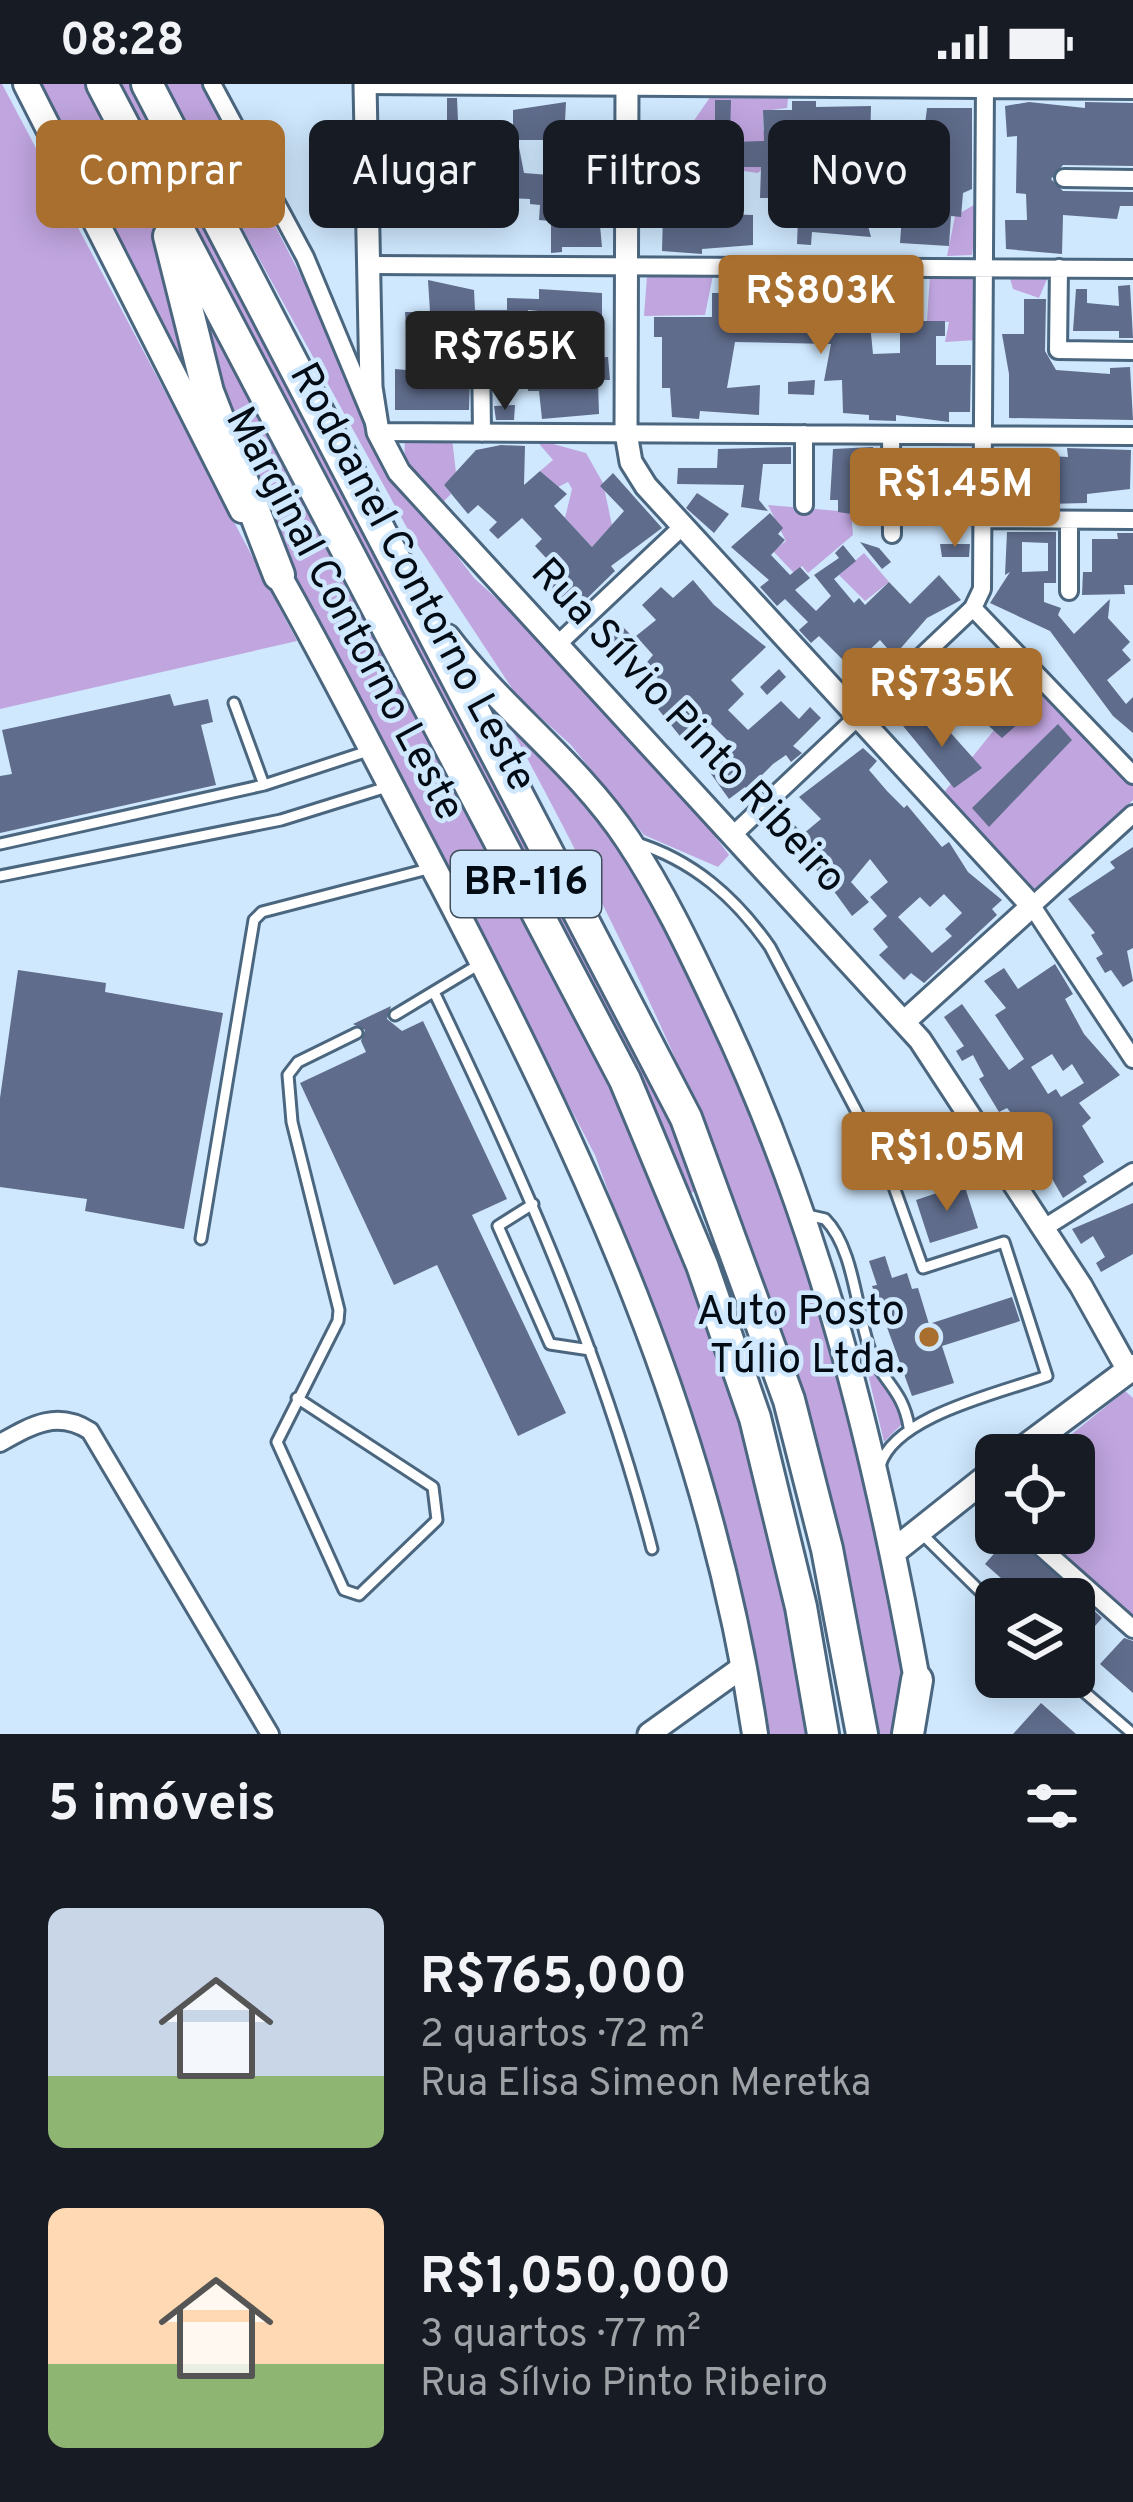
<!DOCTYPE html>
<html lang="pt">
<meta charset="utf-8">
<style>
:root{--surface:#171b24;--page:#242831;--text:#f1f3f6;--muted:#9ea1a6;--accent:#a96f2e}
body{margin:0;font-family:Overpass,sans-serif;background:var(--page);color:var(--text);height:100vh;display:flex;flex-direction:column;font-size:45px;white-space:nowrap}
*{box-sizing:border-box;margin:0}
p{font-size:39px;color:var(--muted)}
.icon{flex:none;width:66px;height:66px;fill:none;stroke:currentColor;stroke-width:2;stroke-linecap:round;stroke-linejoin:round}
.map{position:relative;height:1650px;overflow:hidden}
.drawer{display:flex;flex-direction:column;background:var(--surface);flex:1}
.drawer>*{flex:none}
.hud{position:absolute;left:36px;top:36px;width:1062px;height:108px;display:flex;gap:24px}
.tools{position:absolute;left:975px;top:1350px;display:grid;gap:24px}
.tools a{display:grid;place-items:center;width:120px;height:120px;border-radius:18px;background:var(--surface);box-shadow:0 6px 30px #0003;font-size:60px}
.price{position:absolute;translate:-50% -102px;padding:0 27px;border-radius:12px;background:var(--accent);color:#fff;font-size:39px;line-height:78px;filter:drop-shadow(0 3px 6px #0008)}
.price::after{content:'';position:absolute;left:50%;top:72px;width:36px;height:27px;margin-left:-18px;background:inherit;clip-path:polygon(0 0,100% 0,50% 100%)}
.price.current{background:#222;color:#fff}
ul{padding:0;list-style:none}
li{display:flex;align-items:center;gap:36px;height:300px;padding:0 48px}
li span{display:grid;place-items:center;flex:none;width:336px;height:240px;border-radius:18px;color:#555}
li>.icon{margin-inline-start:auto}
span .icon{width:144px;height:144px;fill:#fffc;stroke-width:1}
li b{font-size:51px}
h2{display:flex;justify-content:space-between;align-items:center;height:144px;padding:0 48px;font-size:51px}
.pill{padding:0 42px;border-radius:18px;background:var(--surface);box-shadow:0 6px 30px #0003;font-size:42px;line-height:108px}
.pill.current{background:var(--accent);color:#fff}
.status{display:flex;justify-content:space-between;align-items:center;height:84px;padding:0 60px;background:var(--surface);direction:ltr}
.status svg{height:33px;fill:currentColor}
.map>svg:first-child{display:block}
</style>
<div class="status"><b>08:28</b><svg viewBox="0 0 49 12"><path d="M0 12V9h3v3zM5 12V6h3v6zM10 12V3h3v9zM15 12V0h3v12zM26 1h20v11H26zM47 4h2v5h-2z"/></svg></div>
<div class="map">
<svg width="1133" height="1650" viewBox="0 0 1133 1650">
<rect width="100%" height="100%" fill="#cfe8fe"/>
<path fill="#c0a5df" d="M0,0H2L297,557L0,625Z
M38,0H89L161,152L202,318Z
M114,0H136L613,909L704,1105L684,1111Z
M163,0H202L421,425L474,494L550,563L691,720L729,771L718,783L644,751L571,661L517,612L411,451Z
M715,6H789L787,24L763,27V47L784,45L776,71L758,89L686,79L684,51Z
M860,68L868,90L895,87L925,113V136L845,120L846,86Z
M979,118L972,171L947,172L955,132Z
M1050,188L1039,214L1013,205L1009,191Z
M930,190L977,191V256L945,258L949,238L927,237Z
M713,191L705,231L644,232L647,192Z
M199,209L627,1025L731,1295L771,1445L808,1650H766L745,1523L706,1375L595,1071L307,521L234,350Z
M405,354H452L456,389L444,401L451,410L439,422L421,392L404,378Z
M535,355L586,369L603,399L612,441L592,463L565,434L572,405L568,398L558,403L540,387L553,376Z
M768,421L851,428L853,451L808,489L802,482L794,489L773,467L786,457Z
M864,469L889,498L865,517L839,491Z
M1036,594L1133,698V716L1031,811L945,707Z
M507,637L563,681L636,787L737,978L841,1266L912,1596L901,1650H876C826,1285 682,958 507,637Z
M865,1277C883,1286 902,1318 903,1339L884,1358Z
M1125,1307L1133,1314V1533L1038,1449H1074V1371H1046Z"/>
<path fill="#5f6c8b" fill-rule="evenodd" d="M447,14H457L458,37H466L465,59L518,58L524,89L549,91L550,56H513V26L566,18L563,78H574L573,110H554L551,137L539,136L540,121L530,120V115L506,114L508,72L471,73V80L437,79L438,87L424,89L423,49H447Z
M715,16H731L730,52L715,51Z
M792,17H816V23L871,22L870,62H882L881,82H869V64H859V57L813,59L812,92L786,91L784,114H760L761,83H731V58L764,57L763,26H792Z
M1029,18L1085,24V18L1133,19V82L1063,81L1051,95L1063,107L1133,108V122H1120L1117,135L1063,131L1062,170L1006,165L1005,136H1027L1026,110L1016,109L1017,52L1007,53L1005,22Z
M927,24H972V105L963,109L961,133L951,132L949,162L900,159L902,131H914Z
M586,46L612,52L605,78H586Z
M702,90V111L721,110V130L753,131V161L702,165V170L662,167L664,91Z
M818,91L844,92L841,126H864L871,153L812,148L811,161L797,160L798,134L818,135Z
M470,106L471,126H462L463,137L446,138L444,108Z
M583,108L597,109L602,163H562V168L551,169V137H582Z
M428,196L474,206L475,226H507V214L539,215V205L602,209V233L528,226V249L471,258L469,326H395V285L406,286V270L445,266L449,244L406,243L405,228H430Z
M899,197H918L923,237H945V252H936V281H971L970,328H949V338L896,331V337L869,336V331L843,329L842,296L824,297L831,260L735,258L727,304L760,301L759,331L700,327L699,335L672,333L670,304H662V253H654V233H712V209H731L730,241L787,239L789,205L814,206L813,238L849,239L850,207L898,208ZM869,229H900V269L873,270Z
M1130,201L1133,254H1119V247H1073L1076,205H1087V219L1119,222L1118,202Z
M1024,215H1046L1045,267L1056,286L1110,290V284L1130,283L1133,336L1009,334V290L1002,250H1024Z
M608,273L610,296H598L599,330L542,335L539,307H528V294H517V286L494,285V278Z
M815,296L814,311L788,310V298Z
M515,321L514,336H496L494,322Z
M501,361L525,362L524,401L540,387L567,410L554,422L592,463L624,427L600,402L613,389L662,444L611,482L615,487L569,532L541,502L558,487L535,462L542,455L522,434L498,455L489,446L497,438L478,421L468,430L444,401L476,366Z
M791,363V380H763L759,416L768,427L741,423L744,401L677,400L678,384H717L718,365Z
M873,363L879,434L838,428V416H830L833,365Z
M922,364H970L968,395L946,396L944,385L910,383V366Z
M1067,364L1131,366L1130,405L1087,410V419L1046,420V415H1034L1035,398L1017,393L1018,381L1002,382L1001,369L1068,373Z
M697,409L729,430L714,449L686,424Z
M770,429L783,444L778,450L785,456L771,471L790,491L800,483L810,494L795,506L816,527L831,512L814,491L839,474L835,469L843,461L856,477L834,495L854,519L859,514L865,521L889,498L910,520L939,491L961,516L927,534L894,572L880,556L864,571L880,589L867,600L819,552L811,559L799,546L808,538L785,515L777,522L760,503L769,496L731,463Z
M1007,448H1056V499H1044V518L1061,524L1058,531L1074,550L1110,515L1108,534L1130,558L1122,566L1131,576L1107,596L1126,620L1133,613V649L1113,632L1050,547L990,519L1010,488L1005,491ZM1022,458L1048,459V487L1022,488Z
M1117,449H1133V501H1124L1125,510L1082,511L1083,488H1092V455H1118Z
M860,458L879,464L891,478L882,485Z
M940,460H970L969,473H942Z
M693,496L714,521L766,563L731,596L744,610L728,626L748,646L781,617L799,635L810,623L821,634L793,662L802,669L791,678L786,671L773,680L761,692L767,701L753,713L745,703L729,715L706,683L731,660L711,640L688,662L658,625L668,616L659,606L665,601L643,583L653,571L636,552L656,536L642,521L661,503L673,514Z
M622,542L634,554L616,571L604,559Z
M998,576L1037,623L1002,654L954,610Z
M779,585L786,593L767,611L760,603Z
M170,610L174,622L208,615L213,638L201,641L216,701L0,749V692L12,690L2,646Z
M912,624L933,649L941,653L949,647L982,684L954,704L899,637Z
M1058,640L1072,656L989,743L972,724Z
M863,664L877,677L869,686L887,707L904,724L907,721L942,763L949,758L968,788L1002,816L992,825L997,831L924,899L911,889L904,896L879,871L888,863L873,845L887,832L870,813L888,798L870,775L851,798L869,818L852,832L825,795L779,747L790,736L803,750L821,735L799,713ZM944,810L962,829L945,845L952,852L932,869L898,833L920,813L930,823Z
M1133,763V864L1127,867L1133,897L1123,903L1111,886L1105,889L1096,874L1103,870L1091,851L1095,849L1068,815L1115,784L1110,778Z
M1055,880L1073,910L1065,915L1084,950L1120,991L1079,1019L1091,1034L1082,1042L1104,1078L1083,1092L1087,1098L1063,1114L1025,1047L1007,1024L999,1028L979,995L984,992L973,971L962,977L956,967L964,962L944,933L962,920L1009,986L1024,975L995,931L1006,924L984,897L1004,884L1018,905ZM1052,970L1063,987L1072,980L1084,999L1061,1013L1056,1005L1048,1010L1031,983Z
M18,886L106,899L105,908L223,929L184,1145L85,1127L87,1115L0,1103V1014Z
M391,922L387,935L402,947L423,937L507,1115L472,1131L566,1329L518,1352L437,1181L394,1201L300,999L366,968L361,957L365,946L353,940Z
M964,1100L978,1144L930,1159L916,1116Z
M1133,1119V1170L1101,1188L1096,1179L1105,1173L1093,1152L1081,1160L1072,1145Z
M885,1172L892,1194L907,1189L912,1205L918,1204L929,1240L1012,1213L1020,1237L942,1262L954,1299L912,1312L872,1202L877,1201L869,1177Z
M1012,1449L1102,1534L1074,1566V1515H1025L985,1480Z
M1124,1554L1133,1557V1609L1100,1580Z
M1041,1619L1076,1650H1013Z"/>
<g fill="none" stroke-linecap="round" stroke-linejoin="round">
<defs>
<path id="service" d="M234,619L264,701
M634,758C693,776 735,813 770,863L889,1089L923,1184L1004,1158L1047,1292C1000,1309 894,1332 880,1382
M0,760L264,701L368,667
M0,792L281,736L387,703
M434,908C521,1089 602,1270 652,1465
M395,931L478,881
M533,1120L498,1142L550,1260L590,1266
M803,1130L825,1135C855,1165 856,1230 871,1269C883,1298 903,1306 909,1343
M201,1155L254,836L262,828L428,785
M297,1314L433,1403L437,1436L359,1511L344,1506L277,1358L338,1237L339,1226L292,1038L288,991L298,978L357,949
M923,1451L996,1523
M1067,1593L1133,1650"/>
<path id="minor" d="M212,0L305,173L378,348L1133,352
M365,1L1133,6
M1064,94L1133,95
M371,181L1133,185
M1059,184L1058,266L1133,267
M482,349L481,265H539
M804,350V421
M891,351L892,450
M984,435L1133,436
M1069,436V507
M973,524L1133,691
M559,559L683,442
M1133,730L1032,822L1133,975
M735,749L973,524L982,505L985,0
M1044,1144L1133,1088
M0,1359C32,1341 57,1326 90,1347L270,1650
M974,1404L996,1424
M1025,1449L1133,1545"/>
<path id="tertiary" d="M365,0L371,303L378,348L399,388L920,956L1081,1202L1128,1286
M627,0L626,349L631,378L646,402L1032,822L905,937
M649,1650L744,1582"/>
<path id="secondary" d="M26,0L242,426
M271,478C331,583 385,692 442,800C585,1075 709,1339 755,1650
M447,553C502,626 577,679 628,756C664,810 691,868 718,925C820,1139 875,1363 917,1596
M1015,1371L1133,1283
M894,1467L996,1386"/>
<path id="motorway" d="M102,0L625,996L702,1181L755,1334L801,1523L823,1650
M147,0L686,1034L789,1316L827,1465L862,1650
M169,152L208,308L279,491
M908,1650L917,1596"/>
</defs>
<use href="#service" stroke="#4b667f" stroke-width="15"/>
<use href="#minor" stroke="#4b667f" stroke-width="22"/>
<use href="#tertiary" stroke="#4b667f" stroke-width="27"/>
<use href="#secondary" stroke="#4b667f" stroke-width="30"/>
<use href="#motorway" stroke="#4b667f" stroke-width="36"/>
<use href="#service" stroke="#fff" stroke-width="9"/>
<use href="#minor" stroke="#fff" stroke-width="16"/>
<use href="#tertiary" stroke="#fff" stroke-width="21"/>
<use href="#secondary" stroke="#fff" stroke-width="24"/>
<use href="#motorway" stroke="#fff" stroke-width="30"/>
</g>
<circle fill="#a96f2e" stroke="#cfe8fe" stroke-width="4.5" cx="929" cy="1253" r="12"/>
<g text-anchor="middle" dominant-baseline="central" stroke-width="9" stroke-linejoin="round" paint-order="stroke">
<rect fill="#cfe8fe" stroke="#404e5b" stroke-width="3" x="451" y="767" width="150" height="66" rx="9"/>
<g font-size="39" font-weight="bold" fill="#030c15">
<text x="526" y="800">BR-116</text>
</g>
<g font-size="42" fill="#030c15" stroke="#cfe8fe">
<text transform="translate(411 494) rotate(62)">Rodoanel Contorno Leste</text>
<text transform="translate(343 531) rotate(62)">Marginal Contorno Leste</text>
<text transform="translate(687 643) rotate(47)">Rua Sílvio Pinto Ribeiro</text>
</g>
<g font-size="42" fill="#030c15" stroke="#cfe8fe" text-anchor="end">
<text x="905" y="1229">Auto Posto<tspan x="905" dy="48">Túlio Ltda.</tspan></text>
</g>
</g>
</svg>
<div class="tools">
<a><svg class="icon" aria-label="locate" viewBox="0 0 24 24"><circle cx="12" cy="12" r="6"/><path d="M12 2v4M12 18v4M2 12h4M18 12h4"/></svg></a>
<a><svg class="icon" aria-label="layers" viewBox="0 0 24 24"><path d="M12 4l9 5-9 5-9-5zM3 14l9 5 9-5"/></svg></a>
</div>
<b class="price" style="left:821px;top:273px">R$803K</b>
<b class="price current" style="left:505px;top:329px">R$765K</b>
<b class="price" style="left:955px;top:466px">R$1.45M</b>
<b class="price" style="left:942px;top:666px">R$735K</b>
<b class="price" style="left:947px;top:1130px">R$1.05M</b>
<div class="hud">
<a class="pill current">Comprar</a>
<a class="pill">Alugar</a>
<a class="pill">Filtros</a>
<a class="pill">Novo</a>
</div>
</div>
<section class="drawer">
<h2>5 imóveis<svg class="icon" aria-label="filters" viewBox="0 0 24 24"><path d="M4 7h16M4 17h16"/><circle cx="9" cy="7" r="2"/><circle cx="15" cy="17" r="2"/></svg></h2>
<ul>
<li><span style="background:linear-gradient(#c9d6e8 70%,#8fb573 0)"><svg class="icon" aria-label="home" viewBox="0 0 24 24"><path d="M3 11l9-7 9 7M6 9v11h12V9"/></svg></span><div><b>R$765,000</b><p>2 quartos · 72 m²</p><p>Rua Elisa Simeon Meretka</p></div></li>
<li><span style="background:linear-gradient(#ffd9b3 65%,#8fb573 0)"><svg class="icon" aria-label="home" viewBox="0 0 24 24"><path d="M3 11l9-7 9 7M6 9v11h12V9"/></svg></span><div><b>R$1,050,000</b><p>3 quartos · 77 m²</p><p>Rua Sílvio Pinto Ribeiro</p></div></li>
</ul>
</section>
